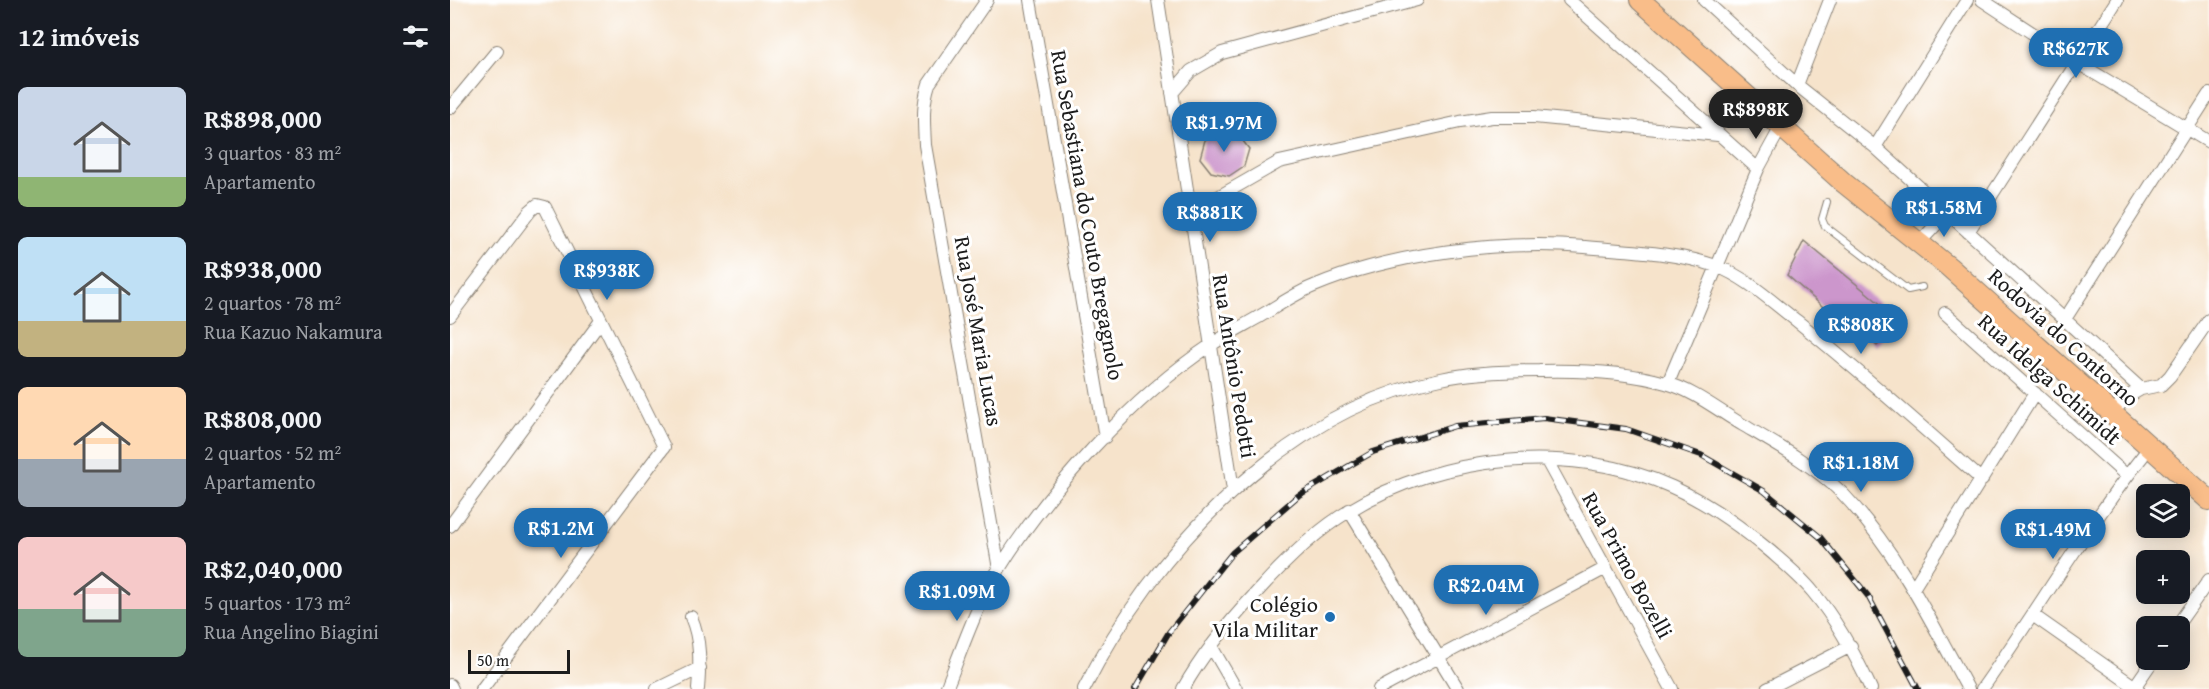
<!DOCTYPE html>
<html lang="pt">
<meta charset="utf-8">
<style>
:root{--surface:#171b24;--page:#20242c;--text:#f1f3f6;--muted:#9ea1a6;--accent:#1f6fb2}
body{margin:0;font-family:"Gentium Book Plus",serif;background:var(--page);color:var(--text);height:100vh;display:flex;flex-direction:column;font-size:22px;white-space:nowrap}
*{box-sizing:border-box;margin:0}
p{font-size:20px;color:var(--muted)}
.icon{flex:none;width:33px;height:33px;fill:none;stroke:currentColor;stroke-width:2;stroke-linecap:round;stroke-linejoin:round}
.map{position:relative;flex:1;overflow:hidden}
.drawer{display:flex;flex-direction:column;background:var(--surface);width:450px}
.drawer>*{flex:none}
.buttons{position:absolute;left:1686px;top:484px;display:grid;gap:12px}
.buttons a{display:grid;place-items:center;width:54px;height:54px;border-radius:9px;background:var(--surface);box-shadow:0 3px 15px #0003;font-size:30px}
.scale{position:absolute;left:18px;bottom:15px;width:102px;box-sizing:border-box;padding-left:6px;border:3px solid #1c1c1c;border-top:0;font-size:16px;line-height:21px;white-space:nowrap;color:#1c1c1c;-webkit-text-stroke:4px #fff;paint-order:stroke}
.price{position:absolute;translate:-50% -51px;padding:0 14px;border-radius:21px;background:var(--accent);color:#fff;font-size:20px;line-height:39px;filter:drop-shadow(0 2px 3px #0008)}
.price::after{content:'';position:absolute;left:50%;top:36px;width:18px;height:14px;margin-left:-9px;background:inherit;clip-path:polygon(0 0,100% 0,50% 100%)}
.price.active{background:#222;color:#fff}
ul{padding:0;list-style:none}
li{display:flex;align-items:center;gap:18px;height:150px;padding:0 18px}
li span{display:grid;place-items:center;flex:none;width:168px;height:120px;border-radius:9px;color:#555}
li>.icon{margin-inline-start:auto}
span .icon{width:72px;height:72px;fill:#fffc;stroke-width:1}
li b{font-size:26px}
h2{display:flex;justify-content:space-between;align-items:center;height:72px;padding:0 18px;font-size:26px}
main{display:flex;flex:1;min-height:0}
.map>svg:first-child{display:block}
</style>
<main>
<section class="drawer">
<h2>12 imóveis<svg class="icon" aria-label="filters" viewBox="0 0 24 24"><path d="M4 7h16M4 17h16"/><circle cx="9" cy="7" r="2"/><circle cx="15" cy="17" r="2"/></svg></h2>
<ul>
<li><span style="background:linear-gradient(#c9d6e8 75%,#8fb573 0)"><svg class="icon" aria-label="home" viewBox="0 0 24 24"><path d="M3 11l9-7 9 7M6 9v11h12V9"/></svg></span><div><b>R$898,000</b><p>3 quartos · 83 m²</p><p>Apartamento</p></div></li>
<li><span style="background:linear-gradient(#bfe0f5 70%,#c2b280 0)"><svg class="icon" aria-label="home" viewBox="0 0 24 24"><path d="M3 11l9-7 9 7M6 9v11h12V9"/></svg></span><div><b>R$938,000</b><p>2 quartos · 78 m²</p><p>Rua Kazuo Nakamura</p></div></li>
<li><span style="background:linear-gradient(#ffd9b3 60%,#9aa5b1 0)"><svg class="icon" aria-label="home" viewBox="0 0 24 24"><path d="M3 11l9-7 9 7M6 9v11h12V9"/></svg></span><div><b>R$808,000</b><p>2 quartos · 52 m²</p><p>Apartamento</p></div></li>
<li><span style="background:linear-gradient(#f6c9c9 60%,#7fa58c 0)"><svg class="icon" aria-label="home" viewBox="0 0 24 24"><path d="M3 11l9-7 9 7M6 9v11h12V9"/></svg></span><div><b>R$2,040,000</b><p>5 quartos · 173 m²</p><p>Rua Angelino Biagini</p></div></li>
</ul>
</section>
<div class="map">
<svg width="1759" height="689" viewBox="0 0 1759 689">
<rect width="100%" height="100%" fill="#fff"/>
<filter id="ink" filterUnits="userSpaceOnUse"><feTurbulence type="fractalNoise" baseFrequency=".0167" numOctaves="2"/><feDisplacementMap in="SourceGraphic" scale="12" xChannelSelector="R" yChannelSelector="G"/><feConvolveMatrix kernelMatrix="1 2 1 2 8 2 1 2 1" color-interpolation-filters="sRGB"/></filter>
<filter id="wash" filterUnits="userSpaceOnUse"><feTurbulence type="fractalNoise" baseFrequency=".008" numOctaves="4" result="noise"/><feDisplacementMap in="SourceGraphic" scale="24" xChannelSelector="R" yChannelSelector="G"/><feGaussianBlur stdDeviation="1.35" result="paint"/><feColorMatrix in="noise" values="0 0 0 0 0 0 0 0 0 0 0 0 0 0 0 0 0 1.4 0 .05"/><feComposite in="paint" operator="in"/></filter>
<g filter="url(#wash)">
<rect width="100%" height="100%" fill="#f6e3cb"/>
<g id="blocks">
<path fill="#cc96cc" d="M769,131L787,133L799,149L794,166L779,176L761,172L750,158L755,140Z
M1354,241L1450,320L1427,346L1392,315L1388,320L1337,275Z"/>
</g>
</g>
<g filter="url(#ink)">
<use href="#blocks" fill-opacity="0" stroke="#898074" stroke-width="1.5"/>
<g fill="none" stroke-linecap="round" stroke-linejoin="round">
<defs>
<path id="lane" d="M1377,202L1372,219L1375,226L1458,290L1472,287"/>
<path id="street" d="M537,0L479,84C472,105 474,123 475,145L549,569
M580,0L655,437
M708,0L783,490
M1119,0L1308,169
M1254,0L1347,85L1425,147L1691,389
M1532,0L1628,63L1759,142
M1347,85L1380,0
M722,93L741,71L772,53L967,0
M0,108L47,51
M1425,147L1517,0
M740,213L829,162L1010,122L1042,117H1084L1268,135
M1518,232L1667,0
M1469,243L1497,213
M1495,313L1677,476
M0,316L80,211L87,205L95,207L214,447L32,689
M1615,319L1759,94
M1218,383L1308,169L1331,127
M1663,412L1677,397L1691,389L1711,385L1720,376L1759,320
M1097,461L1222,689
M899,510L1008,689
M0,526L150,322
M1464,587L1585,393
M1584,616L1688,689
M241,617C251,640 250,664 248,689
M1726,627L1759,580
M761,646L786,689
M0,685L2,689
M207,689L250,668
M496,689C512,649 526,606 549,569C598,490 684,396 761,345C777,334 795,325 812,315C829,305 846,293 864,286C942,253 1051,240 1135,247C1178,251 1225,252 1266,266C1296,277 1322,302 1347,321C1411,372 1471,426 1532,480
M634,689C703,552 834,410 991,379C1023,372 1057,371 1089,371C1130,370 1177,372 1216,383C1243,390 1269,411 1293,425C1327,445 1365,466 1393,494C1447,551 1481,621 1518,689
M733,689C753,653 779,622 807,592C834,562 864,532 899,511C991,454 1122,442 1222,487C1258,503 1290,526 1320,551C1335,564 1351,577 1363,592C1388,622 1405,654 1421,689
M929,689L1156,568
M1317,689L1401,646
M1532,689C1588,610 1638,524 1699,448
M1683,689L1703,660"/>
<path id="primary" d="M1190,0L1394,183L1499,267L1759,500"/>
</defs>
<use href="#lane" stroke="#898074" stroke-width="8"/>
<use href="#street" stroke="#898074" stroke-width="14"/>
<use href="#primary" stroke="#898074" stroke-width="22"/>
<use href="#lane" stroke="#fff" stroke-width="6"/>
<use href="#street" stroke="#fff" stroke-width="12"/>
<use href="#primary" stroke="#f9bd89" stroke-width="20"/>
<defs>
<path id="rail" d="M685,689L719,632L782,553L849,495L923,452L1005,426L1094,418L1176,429L1251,455L1314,491L1370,537L1418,596L1468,689"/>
</defs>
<use href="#rail" stroke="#1c1c1c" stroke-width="6"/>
<use href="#rail" stroke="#fff" stroke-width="4" stroke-dasharray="11" stroke-linecap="butt"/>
</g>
</g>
<circle fill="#1f6fb2" stroke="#fff" stroke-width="2" cx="880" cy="617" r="6"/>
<g text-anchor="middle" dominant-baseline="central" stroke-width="6" stroke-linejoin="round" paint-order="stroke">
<g font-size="22" fill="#1c1c1c" stroke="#fff">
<text transform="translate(638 215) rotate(80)">Rua Sebastiana do Couto Bregagnolo</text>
<text transform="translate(529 331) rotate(80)">Rua José Maria Lucas</text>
<text transform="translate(1614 337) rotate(42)">Rodovia do Contorno</text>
<text transform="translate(785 366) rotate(81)">Rua Antônio Pedotti</text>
<text transform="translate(1600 379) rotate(42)">Rua Idelga Schimidt</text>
<text transform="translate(1178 565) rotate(61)">Rua Primo Bozelli</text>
</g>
<g font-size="22" fill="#1c1c1c" stroke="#fff" text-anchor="end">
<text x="868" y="604">Colégio<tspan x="868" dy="25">Vila Militar</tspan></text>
</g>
</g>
</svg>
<div class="buttons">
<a><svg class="icon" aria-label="layers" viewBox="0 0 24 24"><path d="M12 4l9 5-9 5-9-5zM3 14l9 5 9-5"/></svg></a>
<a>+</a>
<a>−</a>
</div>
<div class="scale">50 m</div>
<b class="price" style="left:1626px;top:79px">R$627K</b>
<b class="price active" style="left:1306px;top:140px">R$898K</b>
<b class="price" style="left:774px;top:153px">R$1.97M</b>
<b class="price" style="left:1494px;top:238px">R$1.58M</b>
<b class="price" style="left:760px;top:243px">R$881K</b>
<b class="price" style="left:157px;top:301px">R$938K</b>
<b class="price" style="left:1411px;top:355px">R$808K</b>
<b class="price" style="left:1411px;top:493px">R$1.18M</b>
<b class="price" style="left:111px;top:559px">R$1.2M</b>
<b class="price" style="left:1603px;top:560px">R$1.49M</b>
<b class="price" style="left:1036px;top:616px">R$2.04M</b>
<b class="price" style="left:507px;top:622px">R$1.09M</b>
</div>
</main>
